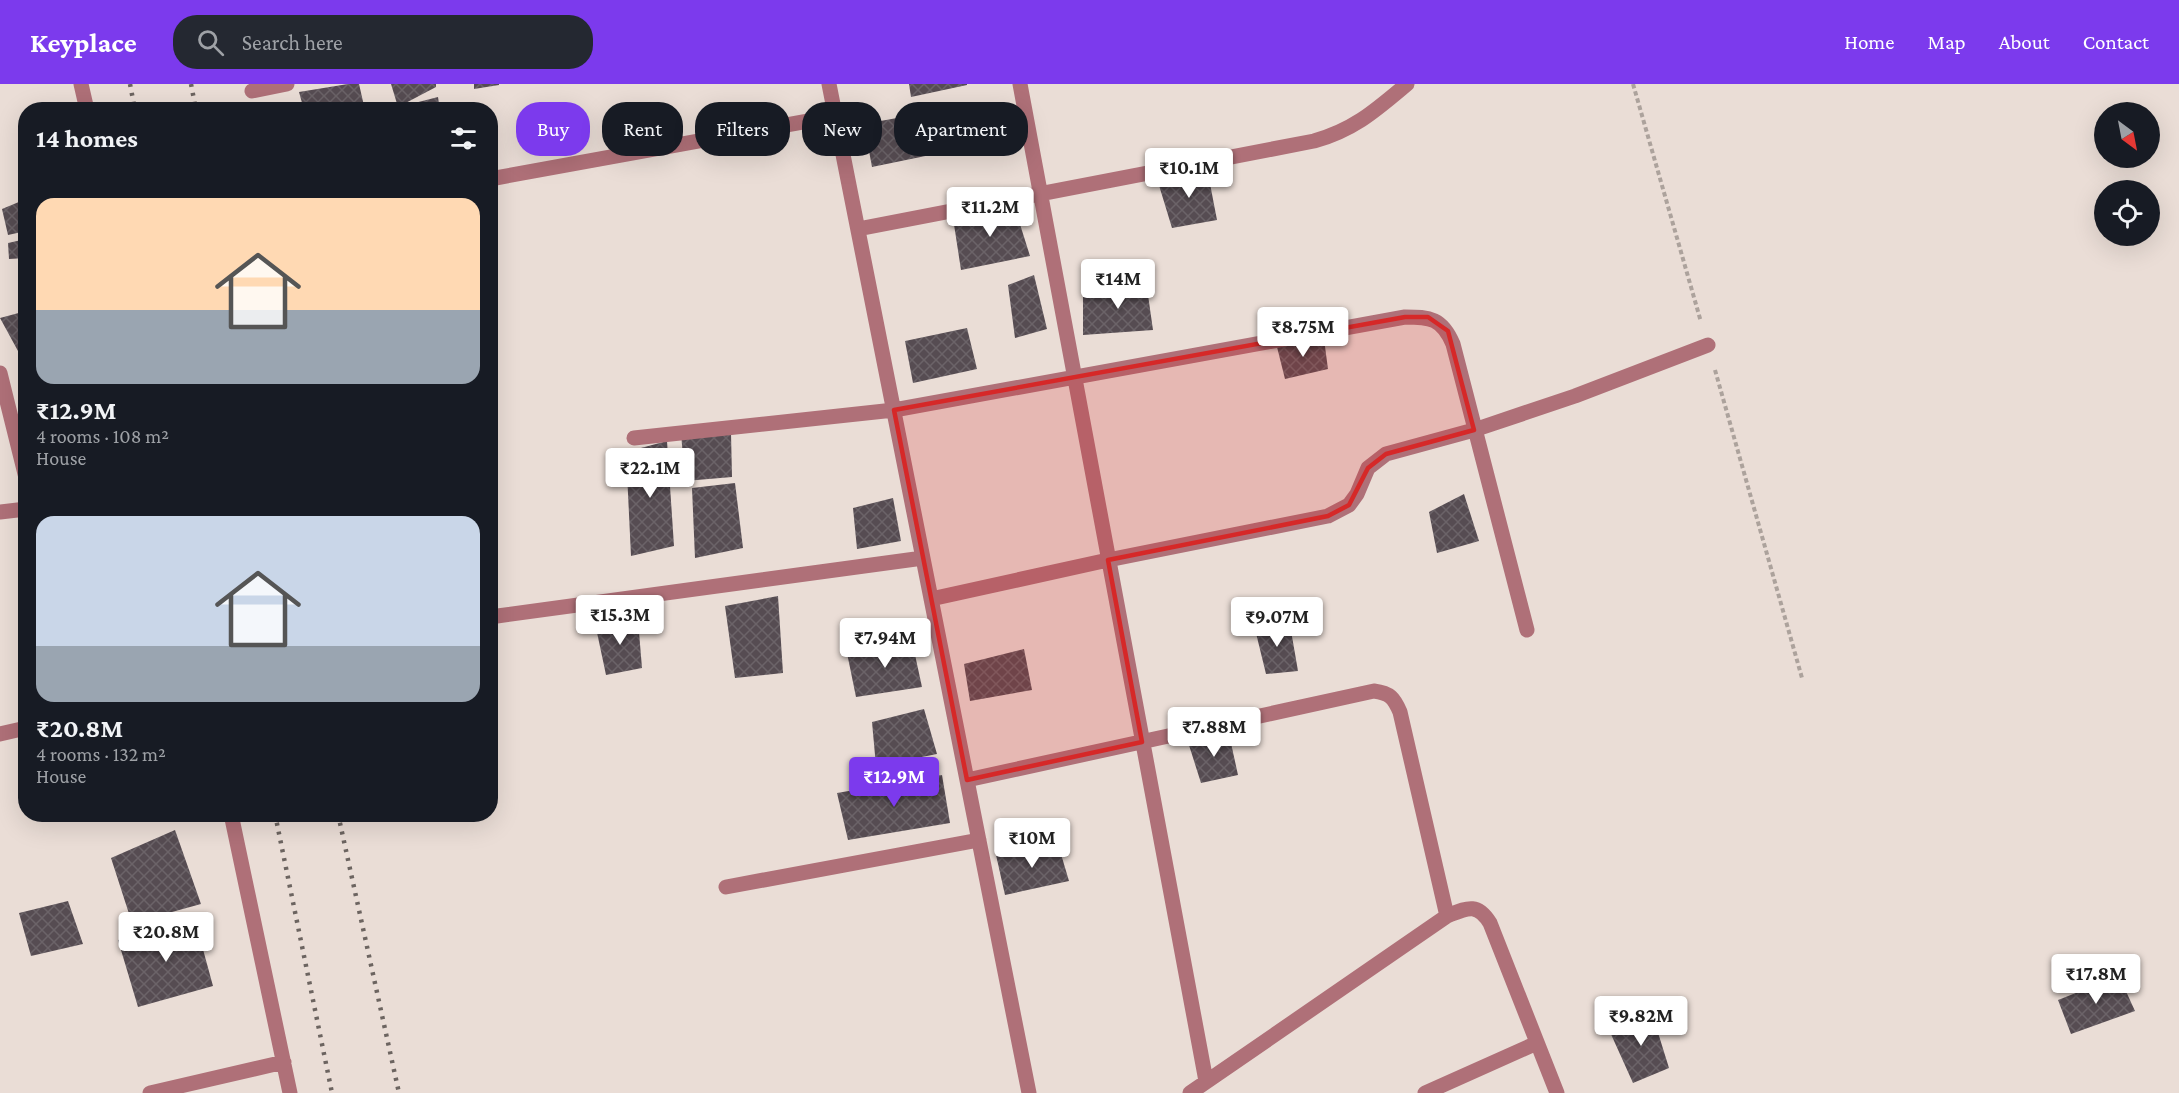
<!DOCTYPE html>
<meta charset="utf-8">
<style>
:root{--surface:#171b24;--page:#242831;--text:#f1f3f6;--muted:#9ea1a6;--accent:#7c3aed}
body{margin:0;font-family:"Crimson Pro",serif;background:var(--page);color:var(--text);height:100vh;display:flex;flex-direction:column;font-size:22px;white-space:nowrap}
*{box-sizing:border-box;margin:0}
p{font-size:20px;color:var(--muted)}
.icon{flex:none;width:33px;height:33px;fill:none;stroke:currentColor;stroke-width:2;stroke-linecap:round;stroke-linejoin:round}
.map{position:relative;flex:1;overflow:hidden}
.drawer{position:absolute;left:18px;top:18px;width:480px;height:720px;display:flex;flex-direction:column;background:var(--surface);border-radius:24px;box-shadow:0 6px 24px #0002}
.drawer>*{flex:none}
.guide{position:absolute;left:516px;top:18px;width:570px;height:54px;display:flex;gap:12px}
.needle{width:39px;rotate:148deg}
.fabs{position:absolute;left:2094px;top:18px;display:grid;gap:12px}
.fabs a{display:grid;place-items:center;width:66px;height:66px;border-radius:50%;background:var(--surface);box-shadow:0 6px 24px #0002;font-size:30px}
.price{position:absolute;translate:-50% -51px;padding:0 14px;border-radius:6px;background:#fff;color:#222;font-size:20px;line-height:39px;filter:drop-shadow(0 2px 3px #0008)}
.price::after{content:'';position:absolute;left:50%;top:36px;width:18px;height:14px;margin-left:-9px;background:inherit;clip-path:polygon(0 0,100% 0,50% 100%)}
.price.selected{background:var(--accent);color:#fff}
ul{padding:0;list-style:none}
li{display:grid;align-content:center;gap:12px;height:318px;padding:0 18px}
li span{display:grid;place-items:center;height:186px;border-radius:18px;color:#555}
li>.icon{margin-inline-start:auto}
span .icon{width:108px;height:108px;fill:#fffc;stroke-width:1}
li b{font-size:26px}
h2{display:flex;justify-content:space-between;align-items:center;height:72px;padding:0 18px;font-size:26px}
.chip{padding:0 21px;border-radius:24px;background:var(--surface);box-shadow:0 6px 24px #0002;font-size:21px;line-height:54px}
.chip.selected{background:var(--accent);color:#fff}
header{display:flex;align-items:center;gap:36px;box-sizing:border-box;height:84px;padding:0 30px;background:var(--accent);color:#fff}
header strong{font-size:28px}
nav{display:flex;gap:33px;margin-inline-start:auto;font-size:21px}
.search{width:420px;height:54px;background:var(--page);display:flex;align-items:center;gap:15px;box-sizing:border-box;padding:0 21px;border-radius:24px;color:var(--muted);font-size:22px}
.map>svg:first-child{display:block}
</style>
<header>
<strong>Keyplace</strong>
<div class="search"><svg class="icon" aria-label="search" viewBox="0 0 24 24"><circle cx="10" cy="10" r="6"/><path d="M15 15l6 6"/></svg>Search here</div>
<nav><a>Home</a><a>Map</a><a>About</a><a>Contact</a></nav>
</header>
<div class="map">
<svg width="2179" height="1009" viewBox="0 0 2179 1009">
<defs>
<pattern id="building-cross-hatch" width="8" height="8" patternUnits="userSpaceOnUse" patternTransform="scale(1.5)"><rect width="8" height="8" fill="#564c52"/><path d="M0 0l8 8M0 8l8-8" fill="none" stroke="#6b6368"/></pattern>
</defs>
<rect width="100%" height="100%" fill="#eaddd6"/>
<path fill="url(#building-cross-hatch)" d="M348,0H359L365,26H304L299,8Z
M391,0H436V3L398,23Z
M474,0H499V1L474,5Z
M909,0H967V1L911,13Z
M438,13L440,26H391V25Z
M930,28L940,69L872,83L864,40Z
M1207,84L1217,136L1172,144L1158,98Z
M26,115V147L8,151L2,125Z
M1014,121L1030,172L961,186L953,134Z
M26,155V174L9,175L8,159Z
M1034,191L1047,245L1015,254L1008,201Z
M1146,197L1153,246L1083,251V211Z
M26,227V263L18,267L0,234Z
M967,244L977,285L913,299L905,257Z
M1324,255L1328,285L1285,295L1277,263Z
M681,349H731L732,393L685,397Z
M667,357L674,462L631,472L626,368Z
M735,399L743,464L695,474L692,404Z
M1464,410L1479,457L1437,469L1429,428Z
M893,414L901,457L857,465L853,424Z
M778,512L783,589L735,594L725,522Z
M1289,535L1298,587L1266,590L1255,545Z
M638,536L642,584L606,591L595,539Z
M912,557L922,603L856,613L847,569Z
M1024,565L1032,606L970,617L964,580Z
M924,625L937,670L876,682L872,638Z
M1229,650L1238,691L1201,699L1188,658Z
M942,691L950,739L848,756L837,709Z
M175,746L201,820L132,839L111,774Z
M1058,760L1069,797L1005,811L996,771Z
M68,817L83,860L31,872L19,829Z
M195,836L213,902L138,923L118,856Z
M2119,892L2135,927L2071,950L2058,916Z
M1651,926L1669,984L1633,999L1610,948Z"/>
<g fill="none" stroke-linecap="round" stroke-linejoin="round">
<path stroke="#aca29c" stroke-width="4" stroke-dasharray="4.5 3" stroke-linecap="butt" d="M1633,0L1701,238
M1715,286L1802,594"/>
<path stroke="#af7078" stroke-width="15" d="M81,0L87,26
M829,0L1029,1009
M1020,0L1206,997
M252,7L287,0
M490,95L836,32
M858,145L1314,57C1354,46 1376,26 1407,0
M0,289L26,394
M634,354L894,326L1405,233C1430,233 1442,234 1453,260L1527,546
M0,428L26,425
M931,515L1108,476L1328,432L1349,421L1357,410L1368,384L1386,370L1474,346L1575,312L1708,261
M490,533L923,474
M0,650L26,644
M967,696L1374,607C1390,609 1394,614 1400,628L1447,832
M231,730L290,1009
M726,803L979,756
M150,1009L284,978
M1190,1009L1447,832C1467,824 1477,818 1490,839L1557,1009
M1425,1009L1537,959"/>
<path stroke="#6c6460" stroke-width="4.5" stroke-dasharray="3 6" stroke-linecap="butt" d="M130,0L135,26
M191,0L196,26
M275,730L332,1009
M338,730L399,1009"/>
</g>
<path fill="#d62828" fill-opacity="0.2" stroke="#d62828" stroke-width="4.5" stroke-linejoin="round" d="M1405,233H1428L1448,247L1474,346L1386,370L1368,384L1349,421L1328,432L1108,476L1142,658L967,696L894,326Z"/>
</svg>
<div class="fabs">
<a><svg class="needle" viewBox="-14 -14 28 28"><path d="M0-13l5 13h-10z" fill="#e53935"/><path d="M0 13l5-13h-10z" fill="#9ea1a6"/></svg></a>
<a><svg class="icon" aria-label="locate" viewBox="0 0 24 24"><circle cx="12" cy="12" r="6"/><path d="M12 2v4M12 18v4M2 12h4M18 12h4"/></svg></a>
</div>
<b class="price" style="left:1189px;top:115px">₹10.1M</b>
<b class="price" style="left:990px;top:154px">₹11.2M</b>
<b class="price" style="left:1118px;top:226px">₹14M</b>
<b class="price" style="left:1303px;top:274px">₹8.75M</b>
<b class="price" style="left:650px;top:415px">₹22.1M</b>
<b class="price" style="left:620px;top:562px">₹15.3M</b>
<b class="price" style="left:1277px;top:564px">₹9.07M</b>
<b class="price" style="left:885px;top:585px">₹7.94M</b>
<b class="price" style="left:1214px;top:674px">₹7.88M</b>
<b class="price selected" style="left:894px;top:724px">₹12.9M</b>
<b class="price" style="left:1032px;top:785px">₹10M</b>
<b class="price" style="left:166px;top:879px">₹20.8M</b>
<b class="price" style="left:2096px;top:921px">₹17.8M</b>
<b class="price" style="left:1641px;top:963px">₹9.82M</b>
<div class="guide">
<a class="chip selected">Buy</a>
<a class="chip">Rent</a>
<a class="chip">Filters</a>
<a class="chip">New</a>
<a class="chip">Apartment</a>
</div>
<section class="drawer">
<h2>14 homes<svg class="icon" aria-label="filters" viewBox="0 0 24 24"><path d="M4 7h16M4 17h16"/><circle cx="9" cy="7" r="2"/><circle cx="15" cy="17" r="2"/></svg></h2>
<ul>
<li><span style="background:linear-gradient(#ffd9b3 60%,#9aa5b1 0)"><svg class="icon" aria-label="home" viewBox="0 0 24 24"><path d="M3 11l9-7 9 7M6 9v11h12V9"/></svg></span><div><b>₹12.9M</b><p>4 rooms · 108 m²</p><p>House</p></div></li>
<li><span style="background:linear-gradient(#c9d6e8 70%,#9aa5b1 0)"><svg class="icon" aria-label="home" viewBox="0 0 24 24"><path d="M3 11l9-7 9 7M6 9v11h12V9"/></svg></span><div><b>₹20.8M</b><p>4 rooms · 132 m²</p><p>House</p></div></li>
</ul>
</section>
</div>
